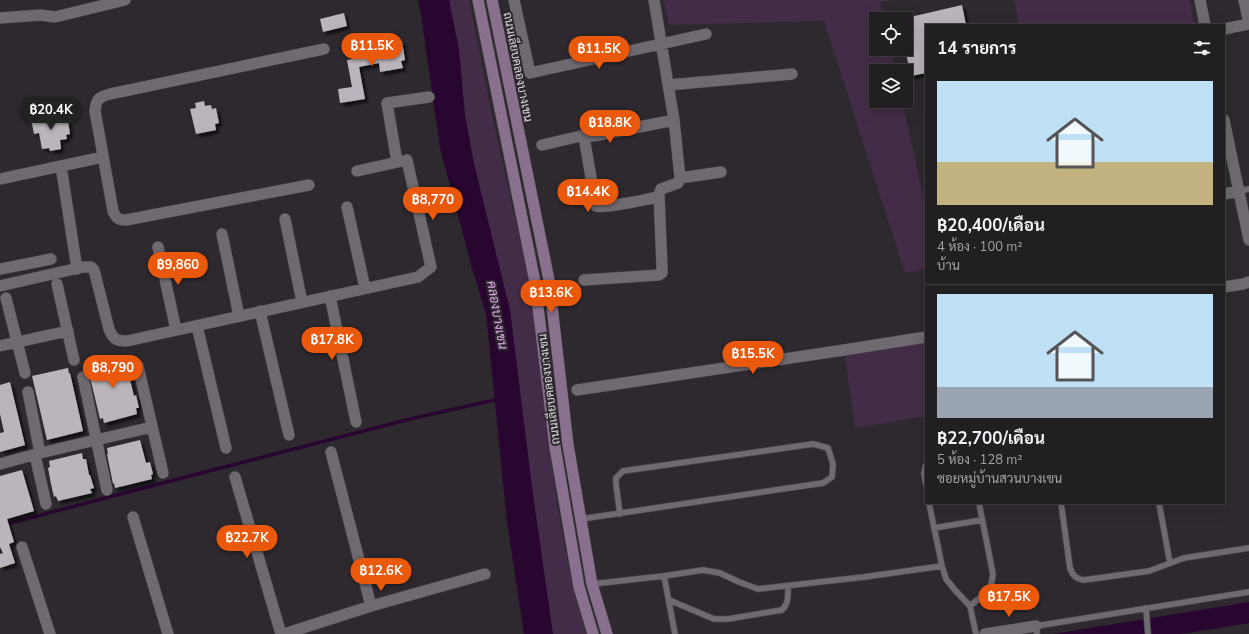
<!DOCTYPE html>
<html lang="th">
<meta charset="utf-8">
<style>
:root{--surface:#221f23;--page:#2a272b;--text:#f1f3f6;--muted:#a2a2a6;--line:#3f3d41;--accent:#ea580c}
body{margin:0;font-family:"Nunito Sans",Sarabun,sans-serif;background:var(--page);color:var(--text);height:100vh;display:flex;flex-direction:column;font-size:15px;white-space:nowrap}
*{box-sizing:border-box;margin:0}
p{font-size:13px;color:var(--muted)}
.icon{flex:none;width:22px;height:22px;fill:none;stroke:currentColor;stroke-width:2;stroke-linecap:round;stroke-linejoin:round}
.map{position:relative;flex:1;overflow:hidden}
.side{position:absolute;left:925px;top:24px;width:300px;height:480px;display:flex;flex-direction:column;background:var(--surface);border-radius:0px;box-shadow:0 4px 16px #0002,0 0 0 1px var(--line)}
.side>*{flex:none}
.controls{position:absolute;left:869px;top:12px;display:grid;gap:8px}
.controls a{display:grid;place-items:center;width:44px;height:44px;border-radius:0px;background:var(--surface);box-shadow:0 4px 16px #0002,0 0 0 1px var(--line);font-size:20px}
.price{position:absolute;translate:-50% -34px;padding:0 9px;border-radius:14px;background:var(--accent);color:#fff;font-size:13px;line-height:26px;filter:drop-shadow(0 1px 2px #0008)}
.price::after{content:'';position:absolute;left:50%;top:24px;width:12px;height:9px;margin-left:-6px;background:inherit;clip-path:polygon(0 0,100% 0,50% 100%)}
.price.current{background:#222;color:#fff}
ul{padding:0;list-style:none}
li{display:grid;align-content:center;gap:8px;height:212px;padding:0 12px}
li+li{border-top:1px solid var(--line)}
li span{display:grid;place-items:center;height:124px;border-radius:0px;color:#555}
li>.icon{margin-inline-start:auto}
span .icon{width:72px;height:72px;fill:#fffc;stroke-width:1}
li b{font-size:17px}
h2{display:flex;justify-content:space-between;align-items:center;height:48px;padding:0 12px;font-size:17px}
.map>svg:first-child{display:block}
</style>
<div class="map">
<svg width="1249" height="634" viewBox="0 0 1249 634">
<defs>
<filter id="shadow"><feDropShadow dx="3.5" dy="3.5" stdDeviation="1" flood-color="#0009"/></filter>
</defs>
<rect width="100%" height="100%" fill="#2e292f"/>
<path fill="#432c47" d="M449,0H469L491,111L529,280L557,505L573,588L586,634H553L532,488L510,310L474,164L465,115Z
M664,0H891L880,2L884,19H876V49H891L895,71H876V101H902L926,208V269L905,273L824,21L669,25Z
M1014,0H1190L1194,25H1019Z
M926,339V416L855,428L844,350Z"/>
<path fill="#28062f" d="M418,0H449L459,49L465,115L474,164L510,310L532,488L553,634H524L507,522L486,314L472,268L440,148L421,15Z
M1249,602V623L1181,634H1053Z"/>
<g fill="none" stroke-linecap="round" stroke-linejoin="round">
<path stroke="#28062f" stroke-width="3.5" d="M0,526L101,499L410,419L499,399"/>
</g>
<path fill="#bbb4bc" filter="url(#shadow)" d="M962,5L966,25H926V73L911,76L905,49H906V18Z
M344,13L347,26L323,32L320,19Z
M390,38L391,43L402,41L405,60L401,61L403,68L380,72L379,63L359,67L365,99L340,103L338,89L352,87L347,60L371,56L370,49L378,48L376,40Z
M204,101L205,106L211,105L212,109L216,108L219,123L215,124L216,130L196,134L190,109L196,108L195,103Z
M61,112L63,122L68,121L70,134L66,135L67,139L60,140L61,149L50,151L49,148L42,149L39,133L34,134L31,119Z
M124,355L134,396L136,395L139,408H136L137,414L104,423L103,418L100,419L89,373L88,368H90L89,363Z
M68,368L69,374L70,373L83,431L47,440L32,376Z
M10,382L25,445L0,452V433L4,432L0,414V385Z
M140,440L146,463L150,462L153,474L151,475L152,479L115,488L114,483L113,484L107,454H108L107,448Z
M82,453L83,459H86L89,475H90L94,488L90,489L92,493L58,501L56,496L54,497L51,484L48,468L50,467L49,461Z
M22,470L34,511L7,519L14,542L9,544L15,563L0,568V554L3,553L0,547V476Z"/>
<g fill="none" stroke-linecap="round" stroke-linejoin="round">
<defs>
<path id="service" d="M1239,191L1249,189
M926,465L924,474L926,484
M929,503L942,566L946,579L955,590L970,606L976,634
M1061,503L1070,568C1073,576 1076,579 1084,580L1149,571L1184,558L1249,548
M1159,503L1170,563
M581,519L823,483L832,477L833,464L828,448L813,444L623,471L616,478V484L620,514
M934,528L982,520
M664,576L675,634
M592,584L664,576L703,570L720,573L739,582L758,589L864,577L942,566
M669,600L714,619H728L782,610C789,604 788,594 788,586
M970,606L981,597L991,586L993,574L979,503
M1146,608L1148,634
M1037,634L1036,626L1249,592"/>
<path id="minor" d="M514,0L530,73L706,34
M1200,0L1205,25
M1244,0L1249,24
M0,18L40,15L55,17L125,0
M1224,29L1249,24
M668,85L792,74
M1224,120L1249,240
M584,137L596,206C605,209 647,199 659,197
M542,145L581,136L584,137L599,135L674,120
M397,162L387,103L429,97
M61,166L77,269
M680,178L721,172
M0,179L103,157
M309,185L126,220C118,220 116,218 113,211L95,111C96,99 99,97 110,94L324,49
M1224,194L1239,191
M347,207L365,288
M285,219L302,302
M222,234L239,316
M158,247L176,330
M0,269L51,259
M584,280L659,275L662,273V268L659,194L661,189L678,183L680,178L674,120L654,0
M57,284L74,360
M0,286L83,267H91L94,270L109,329C113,339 116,341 127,341L418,277L431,267L407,160L357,171
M1224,287L1243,284L1249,282
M330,296L356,422
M6,298L25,373
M260,311L289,435
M197,326L226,448
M0,346L68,331
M138,366L163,473
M83,377L107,490
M577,390L844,350L926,337
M28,392L40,453
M331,452L371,606
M35,455L46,504
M0,464L40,453L152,427
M235,477L281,634
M133,517L168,634
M22,547L50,634
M284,634L371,606L485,574
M985,634L1036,626"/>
<path id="secondary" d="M478,0L535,282L555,447L579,587L593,634
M492,0L549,280L568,445L592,584L607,634"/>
</defs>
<use href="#service" stroke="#49464a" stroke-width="7"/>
<use href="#minor" stroke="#49464a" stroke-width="12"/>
<use href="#secondary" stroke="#49464a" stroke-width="12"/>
<use href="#service" stroke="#6f6970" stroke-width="5.5"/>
<use href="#minor" stroke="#6f6970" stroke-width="11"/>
<use href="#secondary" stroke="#89708e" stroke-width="11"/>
</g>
<g text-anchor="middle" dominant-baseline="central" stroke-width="4" stroke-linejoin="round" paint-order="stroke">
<g font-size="12" fill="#dcd9dd" stroke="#2e292f">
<text transform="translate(518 67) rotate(79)">ถนนเลียบคลองบางเขน</text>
<text transform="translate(549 389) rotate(-97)">ถนนเลียบคลองบางเขน</text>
</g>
<g font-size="13" font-style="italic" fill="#e5abf0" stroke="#2e292f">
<text transform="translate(497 315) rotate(80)">คลองบางเขน</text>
</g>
</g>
</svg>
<div class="controls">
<a><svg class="icon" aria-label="locate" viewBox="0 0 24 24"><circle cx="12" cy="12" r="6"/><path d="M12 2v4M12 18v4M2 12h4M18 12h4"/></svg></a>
<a><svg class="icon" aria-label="layers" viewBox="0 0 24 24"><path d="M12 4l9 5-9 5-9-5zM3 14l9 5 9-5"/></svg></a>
</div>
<b class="price" style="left:372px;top:67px">฿11.5K</b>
<b class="price" style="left:599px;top:70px">฿11.5K</b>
<b class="price current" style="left:51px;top:131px">฿20.4K</b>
<b class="price" style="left:610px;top:144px">฿18.8K</b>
<b class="price" style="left:588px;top:213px">฿14.4K</b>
<b class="price" style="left:433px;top:221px">฿8,770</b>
<b class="price" style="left:178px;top:286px">฿9,860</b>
<b class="price" style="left:551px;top:314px">฿13.6K</b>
<b class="price" style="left:332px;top:361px">฿17.8K</b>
<b class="price" style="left:753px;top:375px">฿15.5K</b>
<b class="price" style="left:113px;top:389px">฿8,790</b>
<b class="price" style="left:247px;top:559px">฿22.7K</b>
<b class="price" style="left:381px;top:592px">฿12.6K</b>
<b class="price" style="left:1009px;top:618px">฿17.5K</b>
<section class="side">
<h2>14 รายการ<svg class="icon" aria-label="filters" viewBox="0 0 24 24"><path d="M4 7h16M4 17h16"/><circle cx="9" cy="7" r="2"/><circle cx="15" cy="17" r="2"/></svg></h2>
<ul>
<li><span style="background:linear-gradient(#bfe0f5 65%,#c2b280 0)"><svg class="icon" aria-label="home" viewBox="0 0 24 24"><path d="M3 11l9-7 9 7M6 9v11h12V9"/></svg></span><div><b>฿20,400/เดือน</b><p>4 ห้อง · 100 m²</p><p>บ้าน</p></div></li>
<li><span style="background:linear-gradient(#bfe0f5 75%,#9aa5b1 0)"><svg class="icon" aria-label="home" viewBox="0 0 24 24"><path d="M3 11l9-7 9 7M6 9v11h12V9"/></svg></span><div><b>฿22,700/เดือน</b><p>5 ห้อง · 128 m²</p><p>ซอยหมู่บ้านสวนบางเขน</p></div></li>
</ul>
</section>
</div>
